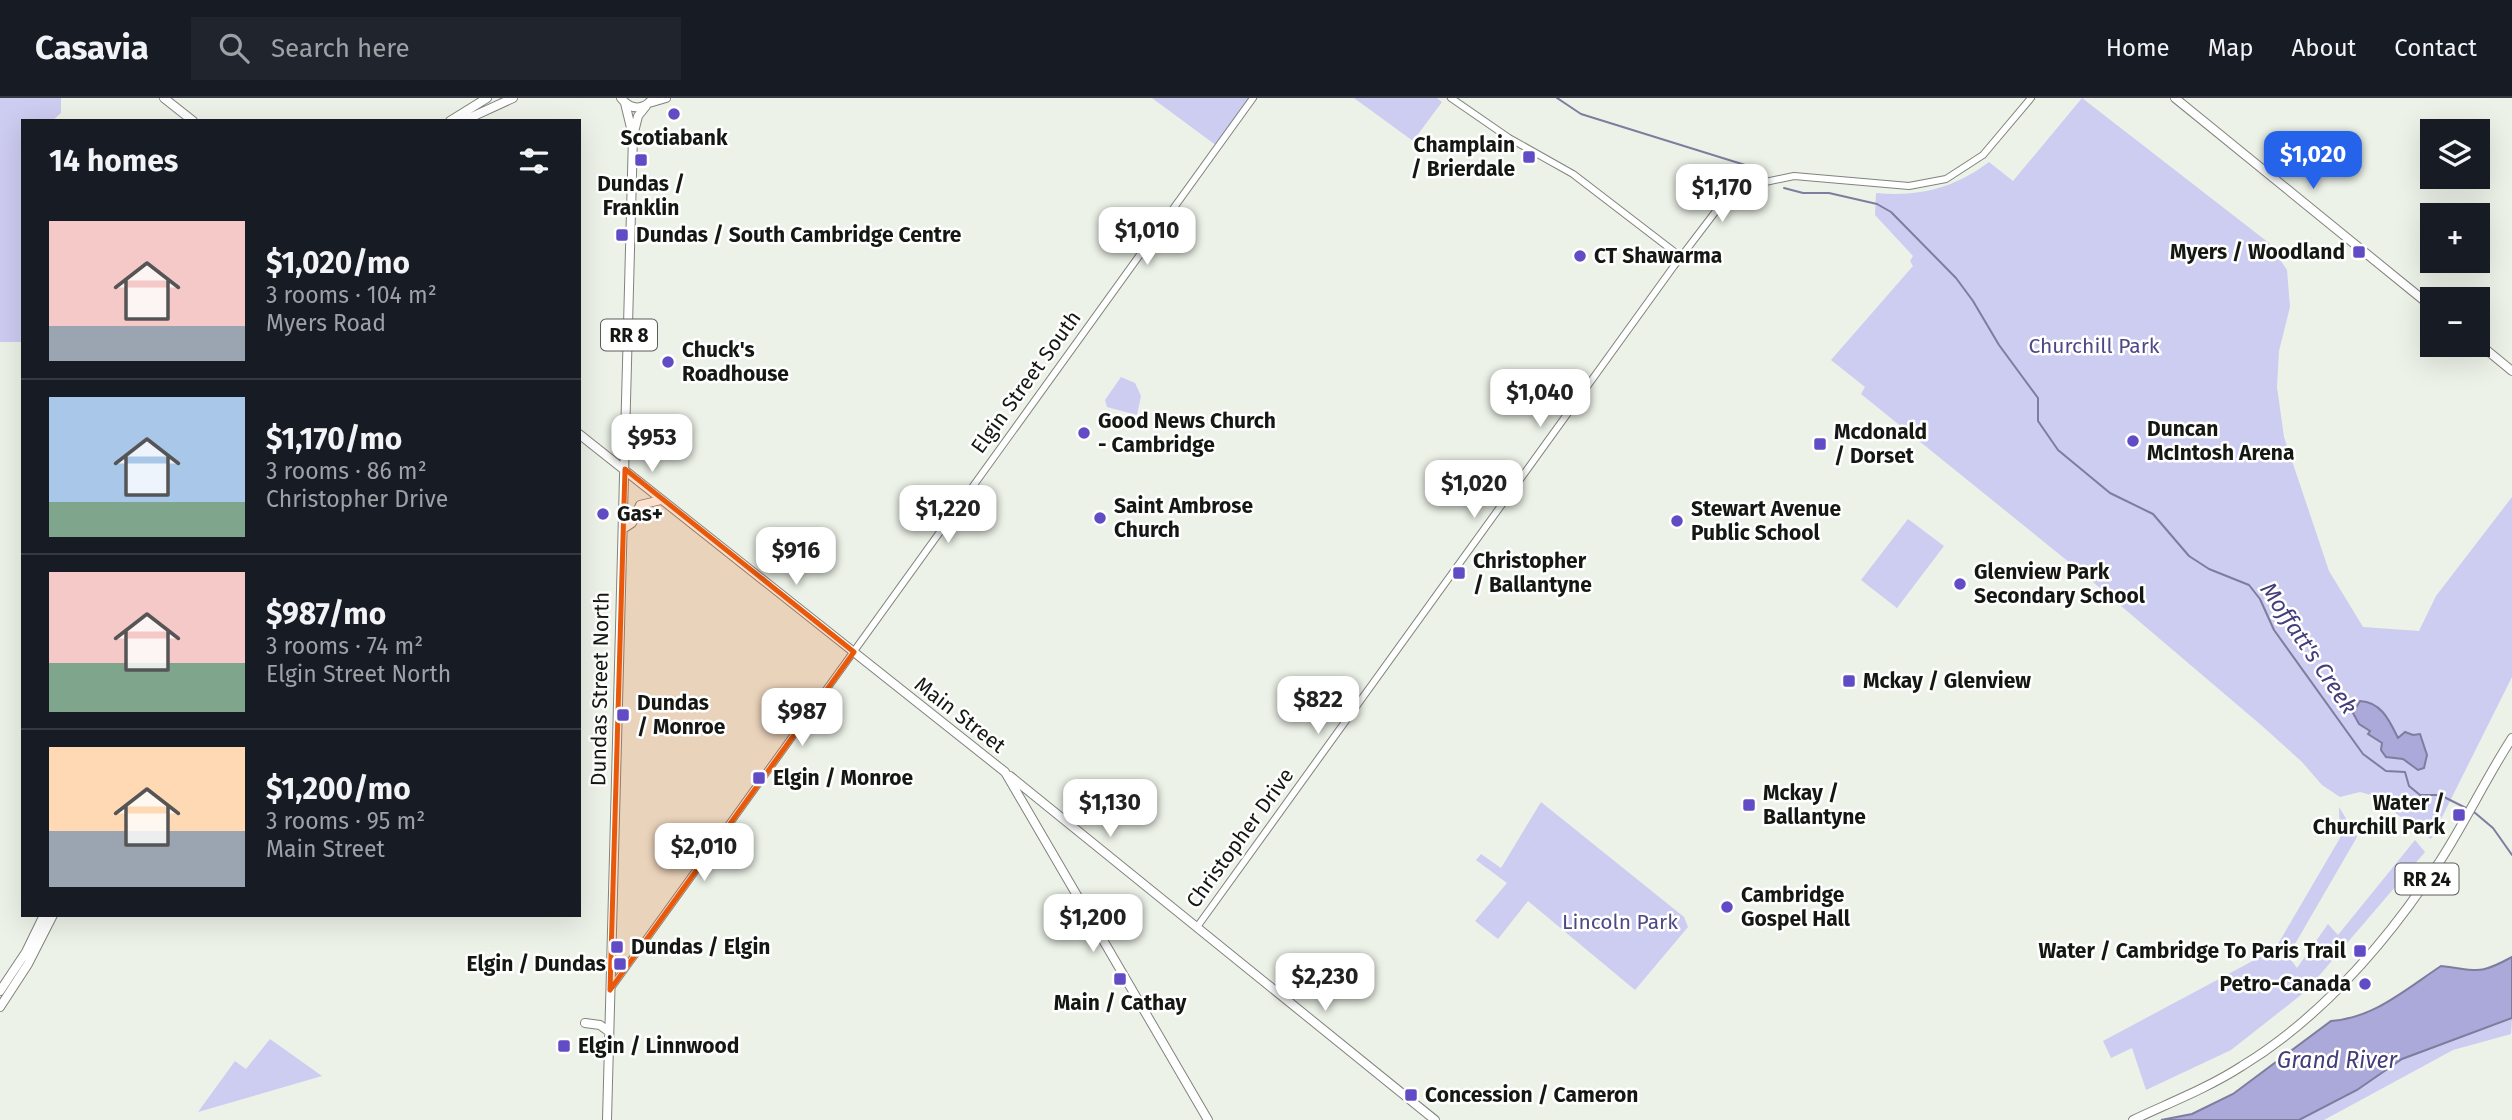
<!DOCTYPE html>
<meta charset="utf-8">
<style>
:root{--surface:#171b24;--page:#20242c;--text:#f1f3f6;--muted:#9ea1a6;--line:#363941;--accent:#2563eb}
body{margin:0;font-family:"Fira Sans",sans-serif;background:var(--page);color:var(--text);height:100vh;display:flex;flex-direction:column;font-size:26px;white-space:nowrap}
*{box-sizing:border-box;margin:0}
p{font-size:23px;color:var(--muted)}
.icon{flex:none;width:38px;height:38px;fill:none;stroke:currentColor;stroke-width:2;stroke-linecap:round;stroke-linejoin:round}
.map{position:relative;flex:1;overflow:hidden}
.sheet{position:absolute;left:21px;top:21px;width:560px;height:798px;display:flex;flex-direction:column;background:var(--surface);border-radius:0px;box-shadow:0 7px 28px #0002}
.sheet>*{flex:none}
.buttons{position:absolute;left:2420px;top:21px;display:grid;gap:14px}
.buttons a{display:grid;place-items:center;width:70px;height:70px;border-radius:0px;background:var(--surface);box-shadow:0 7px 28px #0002;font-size:35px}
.price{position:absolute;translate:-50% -60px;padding:0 16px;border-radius:14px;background:#fff;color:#222;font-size:23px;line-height:46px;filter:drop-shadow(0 2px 4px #0008)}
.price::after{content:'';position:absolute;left:50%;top:42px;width:21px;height:16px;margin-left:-10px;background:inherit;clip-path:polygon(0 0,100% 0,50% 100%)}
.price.active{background:var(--accent);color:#fff}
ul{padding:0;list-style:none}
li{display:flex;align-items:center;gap:21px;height:175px;padding:0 28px}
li+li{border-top:2px solid var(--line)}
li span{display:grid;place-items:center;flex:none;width:196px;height:140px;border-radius:0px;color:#555}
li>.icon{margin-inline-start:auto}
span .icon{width:84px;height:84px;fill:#fffc;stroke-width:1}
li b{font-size:30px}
h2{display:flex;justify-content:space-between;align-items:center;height:84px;padding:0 28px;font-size:30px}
header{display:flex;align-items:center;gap:42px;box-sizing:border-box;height:98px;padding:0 35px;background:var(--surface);border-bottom:2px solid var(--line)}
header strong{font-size:33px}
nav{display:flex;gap:38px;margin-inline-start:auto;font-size:24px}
.search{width:490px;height:63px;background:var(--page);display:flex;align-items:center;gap:18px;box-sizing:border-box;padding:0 24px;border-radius:0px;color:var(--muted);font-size:26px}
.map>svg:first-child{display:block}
</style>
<header>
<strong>Casavia</strong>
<div class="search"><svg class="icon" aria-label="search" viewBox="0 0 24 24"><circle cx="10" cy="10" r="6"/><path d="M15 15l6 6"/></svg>Search here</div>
<nav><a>Home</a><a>Map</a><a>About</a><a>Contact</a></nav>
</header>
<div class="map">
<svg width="2512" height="1022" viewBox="0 0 2512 1022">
<rect width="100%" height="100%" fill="#ecf2e8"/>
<path fill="#cdccf1" d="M0,0H61V15L52,23H23V244H0Z
M1152,0H1252L1217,48Z
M1354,0H1437L1442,4L1413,43Z
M2082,0L2269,145L2287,172L2290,209L2279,253L2277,289L2284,339L2329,473L2363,529L2419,533L2436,498L2512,399V579L2431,741L2371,697L2360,694L2340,699L2322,687L2302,664L2261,627L2080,473L1861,296L1865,289L1831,262L1913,168L1910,163L1913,158L1875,117L1876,95C1920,99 1954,90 1989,64L2013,83Z
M1121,279L1135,285L1141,298L1137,317L1107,309L1105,302Z
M1908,421L1944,448L1897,510L1861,482Z
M1541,704L1684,819L1688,829L1635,892L1528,803L1498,841L1475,823L1507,785L1476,762L1481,756L1501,770Z
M2339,709L2357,739L2288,858L2297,870L2328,826L2338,837L2415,742L2425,754L2306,893L2231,952L2146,992L2132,950L2111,960L2103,943L2275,851L2340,740Z
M2512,920L2511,936L2453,952L2324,1022H2299L2357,992L2402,961Z
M270,941L322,978L198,1014L235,963L246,971Z"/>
<path fill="#aba9da" stroke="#7e7d9e" stroke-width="2" d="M2360,603C2382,604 2390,624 2398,640L2405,634L2413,637L2420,636L2427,657L2424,670L2418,672L2403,661L2386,659L2381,652L2382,645L2368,636L2370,633L2359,626L2353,615Z
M2512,859V920L2402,961L2357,992L2299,1022H2161L2192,1016L2233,996L2331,923C2374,920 2406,891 2441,868C2478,872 2477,878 2512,859Z"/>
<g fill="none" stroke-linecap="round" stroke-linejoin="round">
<path stroke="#7e7d9e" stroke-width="2" d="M1557,0L1581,16L1758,71
M1784,90L1803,95H1829L1877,106L1891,114L1956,180L1973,203L1999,247L2038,300V323L2058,352L2110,395L2153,416L2189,458L2209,471L2249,487L2260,501L2274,532L2363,656L2386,673L2405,674L2409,688L2420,697H2440L2466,710
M2474,714L2493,730L2512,757"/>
<defs>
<path id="minor" d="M1451,0L1509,40L1573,76L1681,159
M1197,829L1674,168L1719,109L1751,87L1794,78L1909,88L1946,81L1983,57L2031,0
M611,890L1253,0"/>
<path id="major" d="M164,0L193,23
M621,0C630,12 644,13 653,0
M2175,0L2432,209
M625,5L633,38
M649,5L666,0
M450,23L487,0
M463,23L513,0
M2478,245L2512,273
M579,336L1005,674L1208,1022
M623,431L632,425L640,407L661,402
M1010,678L1435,1022
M0,893L26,854L44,817
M0,909L28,866L53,817
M585,925L600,927L608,933
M607,1022L633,38L638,18L646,8
M2133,1022C2169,1005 2208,990 2242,968C2322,919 2389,841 2440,763C2466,723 2486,680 2512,640"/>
</defs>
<use href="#minor" stroke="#7f847c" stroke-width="8"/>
<use href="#major" stroke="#7f847c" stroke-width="10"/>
<use href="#minor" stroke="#fff" stroke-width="6"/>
<use href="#major" stroke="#fff" stroke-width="8"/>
</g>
<path fill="#e8590c" fill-opacity="0.2" stroke="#e8590c" stroke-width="5" stroke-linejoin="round" d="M625,371L854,554L610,892Z"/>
<g fill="#624cc5" stroke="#fff" stroke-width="2.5">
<circle cx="674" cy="16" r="7"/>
<rect x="1522" y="52" width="14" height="14" rx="3.5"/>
<rect x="634" y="55" width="14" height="14" rx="3.5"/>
<rect x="615" y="130" width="14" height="14" rx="3.5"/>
<rect x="2352" y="147" width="14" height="14" rx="3.5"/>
<circle cx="1580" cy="158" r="7"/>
<circle cx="668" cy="264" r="7"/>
<circle cx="1084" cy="335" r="7"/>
<circle cx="2133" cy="343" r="7"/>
<rect x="1813" y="339" width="14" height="14" rx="3.5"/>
<circle cx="603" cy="416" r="7"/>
<circle cx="1100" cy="420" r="7"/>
<circle cx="1677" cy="423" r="7"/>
<rect x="1452" y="468" width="14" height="14" rx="3.5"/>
<circle cx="1960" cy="486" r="7"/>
<rect x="1842" y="576" width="14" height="14" rx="3.5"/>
<rect x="616" y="610" width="14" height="14" rx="3.5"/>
<rect x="752" y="673" width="14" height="14" rx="3.5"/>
<rect x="1742" y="700" width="14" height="14" rx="3.5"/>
<rect x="2452" y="710" width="14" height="14" rx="3.5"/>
<circle cx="1727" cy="809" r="7"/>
<rect x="610" y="842" width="14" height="14" rx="3.5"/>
<rect x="2353" y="846" width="14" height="14" rx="3.5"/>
<rect x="613" y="859" width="14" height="14" rx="3.5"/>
<rect x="1113" y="874" width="14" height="14" rx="3.5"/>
<circle cx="2365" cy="886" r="7"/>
<rect x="557" y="941" width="14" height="14" rx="3.5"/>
<rect x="1404" y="990" width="14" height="14" rx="3.5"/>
</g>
<g text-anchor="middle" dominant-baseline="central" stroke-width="5" stroke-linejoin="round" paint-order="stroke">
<g fill="#fff" stroke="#5b5d5a" stroke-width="2">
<rect x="601" y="221.5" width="56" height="31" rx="5"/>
<rect x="2395.5" y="765.5" width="63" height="31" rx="5"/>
</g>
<g font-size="19" font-weight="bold" fill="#151713">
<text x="629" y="237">RR 8</text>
<text x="2427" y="781">RR 24</text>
</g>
<g font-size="21" font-weight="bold" fill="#151713" stroke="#fff" text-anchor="start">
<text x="674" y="40" text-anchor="middle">Scotiabank</text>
<text x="1515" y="47" text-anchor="end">Champlain<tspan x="1515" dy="24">/ Brierdale</tspan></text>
<text x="641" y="86" text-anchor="middle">Dundas /<tspan x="641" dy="24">Franklin</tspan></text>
<text x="636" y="137">Dundas / South Cambridge Centre</text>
<text x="2345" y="154" text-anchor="end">Myers / Woodland</text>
<text x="1594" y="158">CT Shawarma</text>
<text x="682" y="252">Chuck's<tspan x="682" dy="24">Roadhouse</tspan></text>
<text x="1098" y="323">Good News Church<tspan x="1098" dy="24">- Cambridge</tspan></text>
<text x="2147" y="331">Duncan<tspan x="2147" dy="24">McIntosh Arena</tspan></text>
<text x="1834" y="334">Mcdonald<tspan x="1834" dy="24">/ Dorset</tspan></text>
<text x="1114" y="408">Saint Ambrose<tspan x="1114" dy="24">Church</tspan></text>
<text x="1691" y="411">Stewart Avenue<tspan x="1691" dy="24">Public School</tspan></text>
<text x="617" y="416">Gas+</text>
<text x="1473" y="463">Christopher<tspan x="1473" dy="24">/ Ballantyne</tspan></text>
<text x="1974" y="474">Glenview Park<tspan x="1974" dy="24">Secondary School</tspan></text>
<text x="1863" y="583">Mckay / Glenview</text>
<text x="637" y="605">Dundas<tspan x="637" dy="24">/ Monroe</tspan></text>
<text x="773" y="680">Elgin / Monroe</text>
<text x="1763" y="695">Mckay /<tspan x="1763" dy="24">Ballantyne</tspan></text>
<text x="2445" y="705" text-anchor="end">Water /<tspan x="2445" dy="24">Churchill Park</tspan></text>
<text x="1741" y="797">Cambridge<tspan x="1741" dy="24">Gospel Hall</tspan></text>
<text x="631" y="849">Dundas / Elgin</text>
<text x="2346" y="853" text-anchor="end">Water / Cambridge To Paris Trail</text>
<text x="606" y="866" text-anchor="end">Elgin / Dundas</text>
<text x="2351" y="886" text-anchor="end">Petro-Canada</text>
<text x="1120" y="905" text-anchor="middle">Main / Cathay</text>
<text x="578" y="948">Elgin / Linnwood</text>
<text x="1425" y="997">Concession / Cameron</text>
</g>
<g font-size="21" fill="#4e4886" stroke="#fff">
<text x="2094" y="248">Churchill Park</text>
<text x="1620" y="824">Lincoln Park</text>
</g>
<g font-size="21" fill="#151713" stroke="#fff">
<text transform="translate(1026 284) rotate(-54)">Elgin Street South</text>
<text transform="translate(600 591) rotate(-89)">Dundas Street North</text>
<text transform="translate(960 617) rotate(38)">Main Street</text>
<text transform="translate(1240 740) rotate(-54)">Christopher Drive</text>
</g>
<g font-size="23" font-style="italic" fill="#443d7a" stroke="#fff">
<text transform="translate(2309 550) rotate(56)">Moffatt's Creek</text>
<text x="2337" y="962">Grand River</text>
</g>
</g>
</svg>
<div class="buttons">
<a><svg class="icon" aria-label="layers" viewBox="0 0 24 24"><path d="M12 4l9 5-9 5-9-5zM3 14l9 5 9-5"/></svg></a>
<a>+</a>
<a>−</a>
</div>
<b class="price active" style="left:2313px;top:93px">$1,020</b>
<b class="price" style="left:1722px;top:126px">$1,170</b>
<b class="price" style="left:1147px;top:169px">$1,010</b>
<b class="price" style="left:1540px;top:331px">$1,040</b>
<b class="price" style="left:652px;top:376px">$953</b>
<b class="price" style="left:1474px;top:422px">$1,020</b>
<b class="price" style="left:948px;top:447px">$1,220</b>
<b class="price" style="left:796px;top:489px">$916</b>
<b class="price" style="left:1318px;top:638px">$822</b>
<b class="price" style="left:802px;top:650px">$987</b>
<b class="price" style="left:1110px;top:741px">$1,130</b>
<b class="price" style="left:704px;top:785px">$2,010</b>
<b class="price" style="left:1093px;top:856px">$1,200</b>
<b class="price" style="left:1325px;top:915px">$2,230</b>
<section class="sheet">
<h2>14 homes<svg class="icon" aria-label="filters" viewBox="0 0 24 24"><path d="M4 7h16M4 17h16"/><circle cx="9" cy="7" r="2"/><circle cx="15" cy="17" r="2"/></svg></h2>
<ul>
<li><span style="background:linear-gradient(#f6c9c9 75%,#9aa5b1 0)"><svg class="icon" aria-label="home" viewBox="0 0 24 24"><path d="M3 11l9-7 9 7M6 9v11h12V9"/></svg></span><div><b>$1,020/mo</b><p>3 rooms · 104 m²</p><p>Myers Road</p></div></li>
<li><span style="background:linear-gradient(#a9c7e8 75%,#7fa58c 0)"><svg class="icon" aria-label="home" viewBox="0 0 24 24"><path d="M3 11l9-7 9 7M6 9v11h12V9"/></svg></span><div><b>$1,170/mo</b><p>3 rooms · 86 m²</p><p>Christopher Drive</p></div></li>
<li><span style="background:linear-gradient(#f6c9c9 65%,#7fa58c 0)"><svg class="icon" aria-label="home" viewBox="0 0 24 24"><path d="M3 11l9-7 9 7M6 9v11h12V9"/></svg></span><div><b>$987/mo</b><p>3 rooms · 74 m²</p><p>Elgin Street North</p></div></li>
<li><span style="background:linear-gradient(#ffd9b3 60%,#9aa5b1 0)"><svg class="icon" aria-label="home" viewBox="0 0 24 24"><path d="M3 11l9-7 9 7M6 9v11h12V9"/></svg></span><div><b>$1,200/mo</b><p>3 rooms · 95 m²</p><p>Main Street</p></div></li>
</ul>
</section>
</div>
